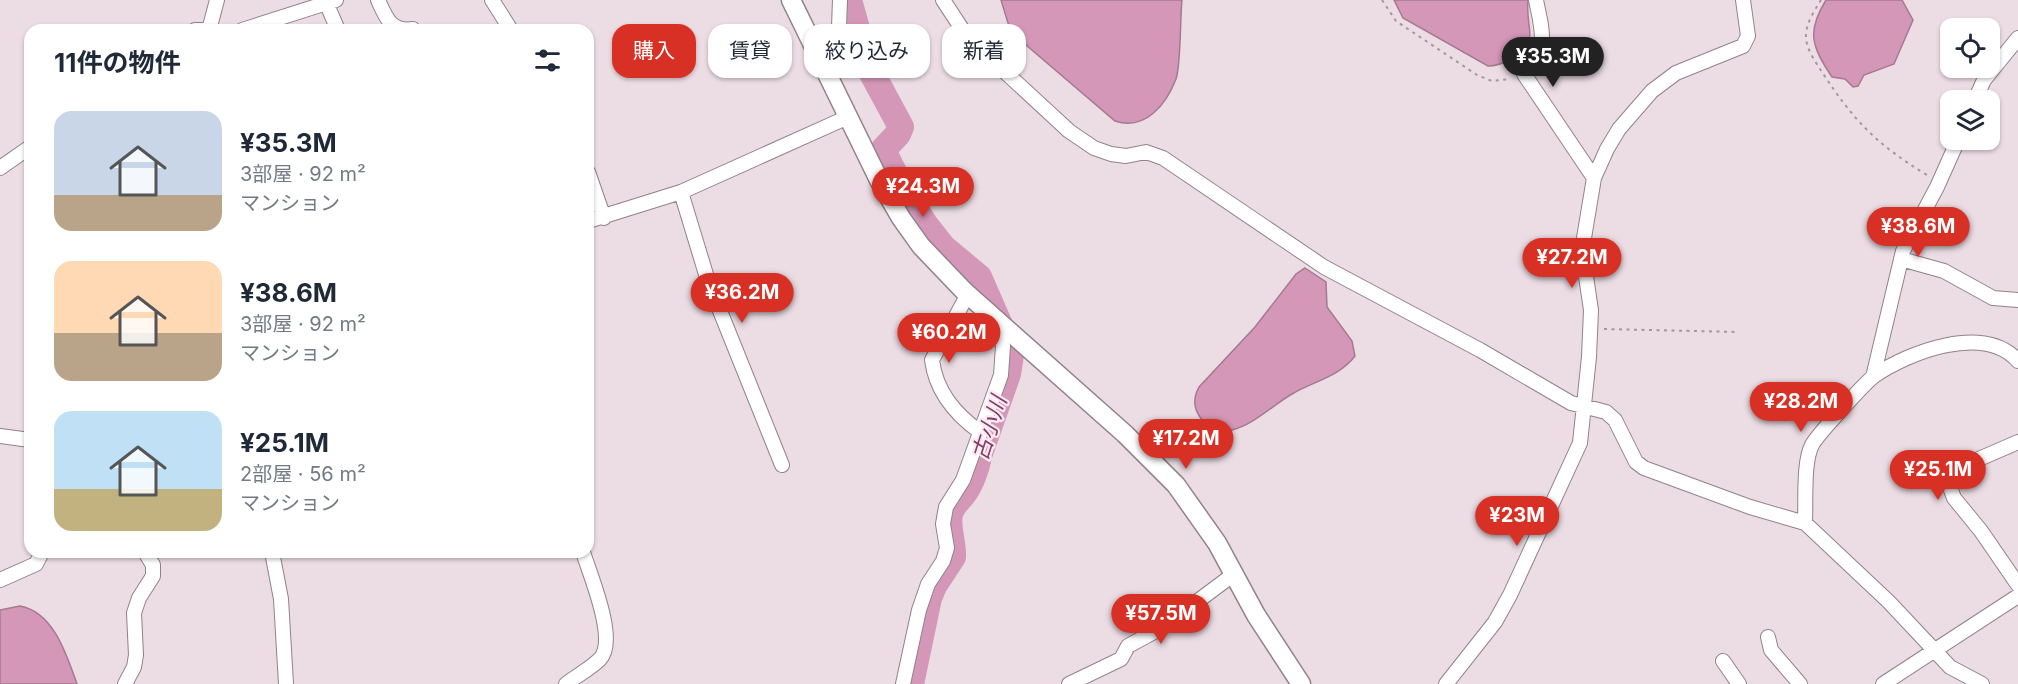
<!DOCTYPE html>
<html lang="ja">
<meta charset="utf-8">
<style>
:root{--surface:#fff;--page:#f2f2f3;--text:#1f2937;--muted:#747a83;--accent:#d93025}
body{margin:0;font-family:Inter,"Noto Sans JP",sans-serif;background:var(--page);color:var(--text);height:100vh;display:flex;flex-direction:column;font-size:22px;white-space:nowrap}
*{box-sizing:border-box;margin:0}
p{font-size:20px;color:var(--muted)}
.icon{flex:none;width:33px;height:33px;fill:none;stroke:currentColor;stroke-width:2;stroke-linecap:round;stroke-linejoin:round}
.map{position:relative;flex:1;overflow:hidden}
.details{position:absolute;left:24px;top:24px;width:570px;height:534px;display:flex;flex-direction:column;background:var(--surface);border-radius:18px;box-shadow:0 2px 4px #0004}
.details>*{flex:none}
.top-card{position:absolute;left:612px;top:24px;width:570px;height:54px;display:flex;gap:12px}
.controls{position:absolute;left:1940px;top:18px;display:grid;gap:12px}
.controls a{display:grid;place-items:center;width:60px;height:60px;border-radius:12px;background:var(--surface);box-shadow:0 2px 4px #0004;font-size:30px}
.price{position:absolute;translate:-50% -51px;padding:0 14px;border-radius:21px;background:var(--accent);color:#fff;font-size:20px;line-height:39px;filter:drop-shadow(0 2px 3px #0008)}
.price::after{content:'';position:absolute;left:50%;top:36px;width:18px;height:14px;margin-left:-9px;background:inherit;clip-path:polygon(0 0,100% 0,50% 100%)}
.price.on{background:#222;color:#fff}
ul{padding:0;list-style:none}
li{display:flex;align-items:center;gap:18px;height:150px;padding:0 30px}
li span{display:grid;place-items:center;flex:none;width:168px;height:120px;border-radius:18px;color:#555}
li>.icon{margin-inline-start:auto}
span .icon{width:72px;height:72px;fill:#fffc;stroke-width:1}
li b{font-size:26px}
h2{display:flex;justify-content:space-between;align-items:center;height:72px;padding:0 30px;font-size:26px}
.pill{padding:0 21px;border-radius:18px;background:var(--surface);box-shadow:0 2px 4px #0004;font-size:21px;line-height:54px}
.pill.on{background:var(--accent);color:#fff}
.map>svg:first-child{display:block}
</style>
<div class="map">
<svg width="2018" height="684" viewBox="0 0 2018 684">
<rect width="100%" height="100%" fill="#ecdde4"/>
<path fill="#d497b7" stroke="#a67991" stroke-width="1.5" d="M1001,0H1182C1180,18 1181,65 1176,79C1166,105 1145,131 1115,121L1019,39L1008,23Z
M1394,0H1528C1525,32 1542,40 1511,59C1504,63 1497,66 1488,66L1403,18Z
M1826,0H1902L1913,20L1894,64L1864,75L1858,86L1853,87L1845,79L1832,77C1812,47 1806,32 1826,0Z
M1305,268L1326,282L1327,307L1352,341L1355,356C1339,377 1314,381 1292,394C1273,405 1253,425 1232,430C1220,433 1206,427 1200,417C1193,407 1194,396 1199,387L1255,327L1296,274Z
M20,606C54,612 67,656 77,684H0V610Z"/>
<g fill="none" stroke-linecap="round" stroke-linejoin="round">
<path stroke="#d497b7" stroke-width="26" d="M849,0L867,64L901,127L898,134L883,150L904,192L925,224L943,247L979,277L1010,348L1011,355L1008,374L979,456C977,468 971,485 963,495C957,502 952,506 950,514C947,528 954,543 953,557L934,586L929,598L911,684"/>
<defs>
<path id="street" d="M325,0L338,30
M378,0C386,18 391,32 413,29
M492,0L511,30
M943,0L962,29L978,47L1069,131L1094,148L1111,154L1126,156L1146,152L1163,158L1324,267L1480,350L1571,403L1606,412L1615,420L1636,462L1644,468L1750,507L1805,523L1889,602L1950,667L1982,684
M1536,0C1542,30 1550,52 1524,74L1594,178
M195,30H210
M209,30L217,0
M242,30L336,0
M823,68L839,27L840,0
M1975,100L1984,80L2018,38
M0,168L30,147
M588,172L604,218
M681,192L708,281L782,465
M588,221L681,192L848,117
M1901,259L1944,271L1993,298L2018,300
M968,294L932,360C936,392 955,414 980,432
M1873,377L1903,251L1937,187L1958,140
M0,436L30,440
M2018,442L1972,462L1952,482L1951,490L1954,498L1981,531L2018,585
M1805,523C1806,502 1803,462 1812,445C1817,435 1865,383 1874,376C1909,352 1984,323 2018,361
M272,552L281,599L286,684
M0,580L36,564L42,552
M1768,637L1771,650L1800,684
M1723,661L1739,684
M125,684L134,667L136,655L134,613L139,598L153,576V565L145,552
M566,684C576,676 590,669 600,659C618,640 590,575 583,552
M903,684L919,610L928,584L943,561L947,548L943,524L946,507L963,480L1001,375L1003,346L997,321
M1069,684L1121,659L1128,646L1163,627L1234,574
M1446,684L1495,622L1510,595L1580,443L1589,357L1591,310L1582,250L1594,178L1607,149L1619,129L1652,91L1676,73L1743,46L1748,36L1743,0
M1883,684L2018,596"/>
<path id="secondary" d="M791,0L879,180L901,218L921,246L964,291L1125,434L1176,485L1217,543L1256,615L1301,684"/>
</defs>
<use href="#street" stroke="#908289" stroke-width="16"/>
<use href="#secondary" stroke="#908289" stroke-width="21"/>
<path stroke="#a1969b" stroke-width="2" stroke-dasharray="3 4.5" stroke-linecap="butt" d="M1382,0L1396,21L1477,75L1492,81L1510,79
M1821,0C1815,10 1807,21 1806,34C1805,48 1815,61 1822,72C1854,121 1876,144 1927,175
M1604,329L1739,332"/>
<use href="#street" stroke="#fff" stroke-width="14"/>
<use href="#secondary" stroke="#fff" stroke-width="18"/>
</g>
<g text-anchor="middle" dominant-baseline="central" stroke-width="4.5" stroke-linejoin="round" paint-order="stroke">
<g font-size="22" font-style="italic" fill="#833a65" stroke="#f9eaf2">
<text transform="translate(989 428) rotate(-72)">古小川</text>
</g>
</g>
</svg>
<div class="controls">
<a><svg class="icon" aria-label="locate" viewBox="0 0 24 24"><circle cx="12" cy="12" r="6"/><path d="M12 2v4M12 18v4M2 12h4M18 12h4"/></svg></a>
<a><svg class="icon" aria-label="layers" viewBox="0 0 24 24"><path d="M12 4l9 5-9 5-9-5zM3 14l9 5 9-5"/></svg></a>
</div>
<b class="price on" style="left:1553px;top:88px">¥35.3M</b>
<b class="price" style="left:923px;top:218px">¥24.3M</b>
<b class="price" style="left:1918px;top:258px">¥38.6M</b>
<b class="price" style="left:1572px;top:289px">¥27.2M</b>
<b class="price" style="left:742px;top:324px">¥36.2M</b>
<b class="price" style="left:949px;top:364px">¥60.2M</b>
<b class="price" style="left:1801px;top:433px">¥28.2M</b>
<b class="price" style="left:1186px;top:470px">¥17.2M</b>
<b class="price" style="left:1938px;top:501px">¥25.1M</b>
<b class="price" style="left:1517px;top:547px">¥23M</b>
<b class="price" style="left:1161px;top:645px">¥57.5M</b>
<div class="top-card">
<a class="pill on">購入</a>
<a class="pill">賃貸</a>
<a class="pill">絞り込み</a>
<a class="pill">新着</a>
</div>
<section class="details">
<h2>11件の物件<svg class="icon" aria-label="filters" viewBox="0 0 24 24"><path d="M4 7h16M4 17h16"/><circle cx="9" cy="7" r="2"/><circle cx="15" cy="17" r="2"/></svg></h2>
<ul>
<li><span style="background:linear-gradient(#c9d6e8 70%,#b9a48a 0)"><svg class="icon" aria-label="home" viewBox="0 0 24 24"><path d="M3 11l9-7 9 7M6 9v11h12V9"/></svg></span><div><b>¥35.3M</b><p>3部屋 · 92 m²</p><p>マンション</p></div></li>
<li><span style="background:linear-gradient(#ffd9b3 60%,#b9a48a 0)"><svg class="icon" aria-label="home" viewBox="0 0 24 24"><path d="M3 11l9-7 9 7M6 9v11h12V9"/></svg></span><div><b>¥38.6M</b><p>3部屋 · 92 m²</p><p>マンション</p></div></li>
<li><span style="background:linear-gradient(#bfe0f5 65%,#c2b280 0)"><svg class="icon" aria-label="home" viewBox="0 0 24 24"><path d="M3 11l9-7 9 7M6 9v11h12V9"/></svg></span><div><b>¥25.1M</b><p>2部屋 · 56 m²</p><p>マンション</p></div></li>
</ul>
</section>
</div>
